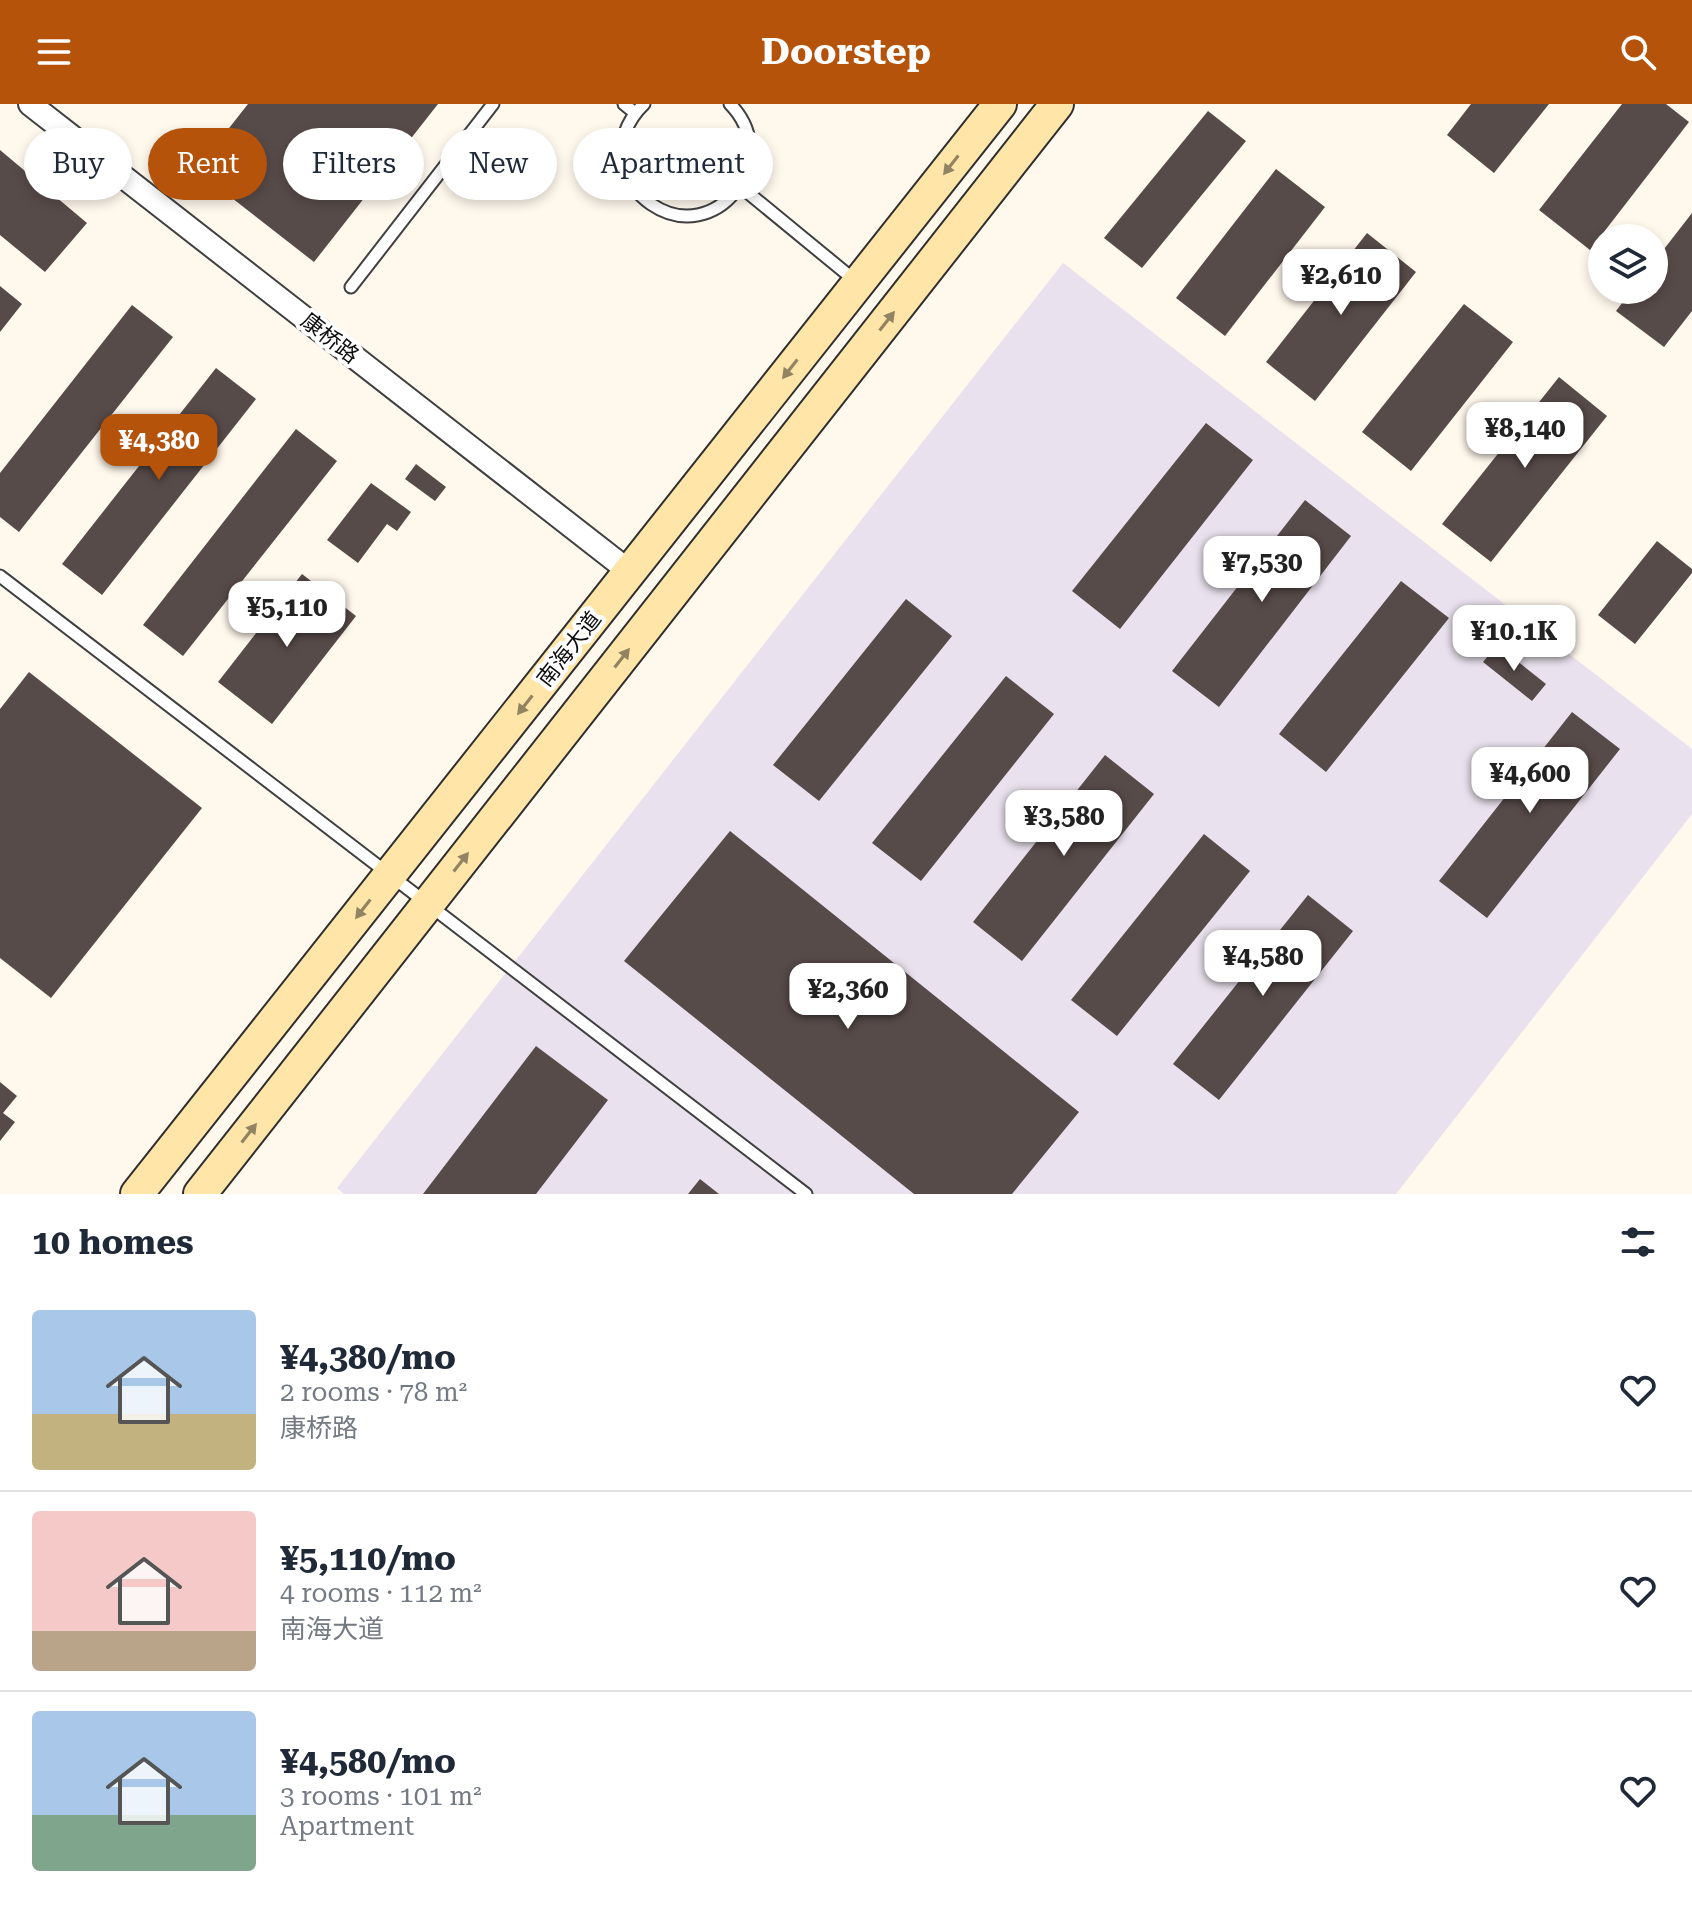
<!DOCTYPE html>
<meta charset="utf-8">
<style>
:root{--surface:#fff;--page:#f2f2f3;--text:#1f2937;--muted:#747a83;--line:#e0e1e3;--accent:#b45309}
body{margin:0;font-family:"Roboto Serif","Noto Sans SC",serif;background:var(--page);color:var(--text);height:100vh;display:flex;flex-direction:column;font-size:30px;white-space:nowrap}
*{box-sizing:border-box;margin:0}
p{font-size:26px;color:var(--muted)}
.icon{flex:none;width:44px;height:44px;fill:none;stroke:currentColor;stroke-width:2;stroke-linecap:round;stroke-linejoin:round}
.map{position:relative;height:1090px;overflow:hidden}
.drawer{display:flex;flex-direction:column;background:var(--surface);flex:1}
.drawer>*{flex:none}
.hud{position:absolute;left:24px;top:24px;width:800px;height:72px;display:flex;gap:16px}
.buttons{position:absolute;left:1588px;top:120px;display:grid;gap:16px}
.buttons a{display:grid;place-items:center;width:80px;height:80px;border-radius:50%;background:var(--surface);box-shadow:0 4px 12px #0003;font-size:40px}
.price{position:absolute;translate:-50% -68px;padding:0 18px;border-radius:16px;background:#fff;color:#222;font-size:26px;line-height:52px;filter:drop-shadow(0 2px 4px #0008)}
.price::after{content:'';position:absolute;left:50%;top:48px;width:24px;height:18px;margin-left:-12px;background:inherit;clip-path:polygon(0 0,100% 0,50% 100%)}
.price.selected{background:var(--accent);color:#fff}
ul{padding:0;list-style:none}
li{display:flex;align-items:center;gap:24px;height:200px;padding:0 32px}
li+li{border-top:2px solid var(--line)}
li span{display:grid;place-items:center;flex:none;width:224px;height:160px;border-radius:8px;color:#555}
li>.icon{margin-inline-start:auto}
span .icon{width:96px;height:96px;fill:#fffc;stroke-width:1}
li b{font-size:34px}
h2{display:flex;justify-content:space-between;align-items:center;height:96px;padding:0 32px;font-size:34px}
.pill{padding:0 28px;border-radius:36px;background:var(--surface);box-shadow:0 4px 12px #0003;font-size:28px;line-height:72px}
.pill.selected{background:var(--accent);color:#fff}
header{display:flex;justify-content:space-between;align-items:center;height:104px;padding:0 32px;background:var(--accent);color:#fff;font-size:36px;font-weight:700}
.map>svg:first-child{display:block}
</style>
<header><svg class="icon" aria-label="menu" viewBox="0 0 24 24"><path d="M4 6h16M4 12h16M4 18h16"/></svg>Doorstep<svg class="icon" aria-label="search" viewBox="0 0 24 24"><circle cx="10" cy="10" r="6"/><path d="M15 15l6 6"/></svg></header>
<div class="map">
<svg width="1692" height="1090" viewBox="0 0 1692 1090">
<rect width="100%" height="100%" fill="#fff8ed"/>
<path fill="#e9e1ed" d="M1063,159L1692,645V710L1396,1090H344L337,1084Z"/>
<path fill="#574b49" d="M248,0H438L314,158L196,66Z
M1471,0H1549L1494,69L1447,31Z
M1622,0H1666L1689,18L1590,146L1539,106Z
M1208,7L1246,37L1142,164L1104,134Z
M0,46L87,119L45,168L0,131Z
M1276,65L1325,103L1225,232L1176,194Z
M1692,109V207L1664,243L1616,207L1632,186H1654V158Z
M1367,129L1416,168L1315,297L1266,258Z
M0,182L22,200L0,228Z
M1464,200L1513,238L1411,367L1362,328Z
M132,201L173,233L19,428L0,413V369Z
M216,264L256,295L102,491L62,460Z
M1559,273L1607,312L1491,458L1442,420Z
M1206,319L1253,356L1120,525L1072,487Z
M296,325L337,357L183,552L143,521Z
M416,360L446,383L435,397L405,375Z
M371,379L411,408L397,427L387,420L358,459L327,436Z
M1305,396L1351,432L1219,603L1172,567Z
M1657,437L1692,465V469L1635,540L1598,511Z
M302,470L356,512L272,620L218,578Z
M1401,477L1449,514L1326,668L1279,630Z
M906,495L952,532L819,697L773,661Z
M1497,541L1546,580L1532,597L1483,558Z
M29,568L202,704L51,894L0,854V605Z
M1006,572L1054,610L921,777L872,739Z
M1572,608L1620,645L1487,814L1439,777Z
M1105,651L1154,690L1022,857L973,818Z
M730,727L1079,1008L1012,1090H914L624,857Z
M1204,730L1250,767L1117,932L1071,896Z
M1308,791L1353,827L1219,996L1173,960Z
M536,942L608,996L536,1090H423Z
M0,978L17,992L3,1009L15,1018L0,1037Z
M700,1075L719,1090H688Z"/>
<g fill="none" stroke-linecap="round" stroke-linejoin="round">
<defs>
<path id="service" d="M624,0L635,9
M644,0C627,16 618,38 624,61C628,78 637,90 651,100C715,144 785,56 730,0
M741,83L858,179
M351,183L493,0
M0,472L806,1090"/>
<path id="minor" d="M30,0L630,468"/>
<path id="secondary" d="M137,1090L1000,0
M200,1090L1057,0"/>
</defs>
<use href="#service" stroke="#404040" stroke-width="15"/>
<use href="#minor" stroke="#404040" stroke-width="26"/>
<use href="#secondary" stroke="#2f2f2f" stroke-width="36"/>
<use href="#service" stroke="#fff" stroke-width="11"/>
<use href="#minor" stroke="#fff" stroke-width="22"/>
<use href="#secondary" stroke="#ffe5a8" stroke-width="32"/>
</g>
<defs><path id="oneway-solid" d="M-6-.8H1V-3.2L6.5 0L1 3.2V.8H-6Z" transform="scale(2)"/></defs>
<g fill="#928462">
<use href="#oneway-solid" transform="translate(951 61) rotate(128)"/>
<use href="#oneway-solid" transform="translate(887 217) rotate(-52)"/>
<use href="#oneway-solid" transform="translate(790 265) rotate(128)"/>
<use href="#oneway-solid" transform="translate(622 554) rotate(-52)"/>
<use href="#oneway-solid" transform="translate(525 601) rotate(128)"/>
<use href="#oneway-solid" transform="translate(461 758) rotate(-52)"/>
<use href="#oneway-solid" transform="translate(363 805) rotate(128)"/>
<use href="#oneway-solid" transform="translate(249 1029) rotate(-52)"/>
</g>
<g text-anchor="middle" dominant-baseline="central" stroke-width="8" stroke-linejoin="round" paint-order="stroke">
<g font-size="22" fill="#0d0d0d" stroke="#fff">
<text transform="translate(330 234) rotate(38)">康桥路</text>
<text transform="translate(569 545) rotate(-52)">南海大道</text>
</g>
</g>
</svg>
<div class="buttons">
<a><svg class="icon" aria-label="layers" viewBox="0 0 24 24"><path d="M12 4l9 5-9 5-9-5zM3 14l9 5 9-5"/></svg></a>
</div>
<b class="price" style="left:1341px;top:213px">¥2,610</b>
<b class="price" style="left:1525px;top:366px">¥8,140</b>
<b class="price selected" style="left:159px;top:378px">¥4,380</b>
<b class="price" style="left:1262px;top:500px">¥7,530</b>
<b class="price" style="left:287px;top:545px">¥5,110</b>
<b class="price" style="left:1514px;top:569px">¥10.1K</b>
<b class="price" style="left:1530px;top:711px">¥4,600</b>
<b class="price" style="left:1064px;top:754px">¥3,580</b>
<b class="price" style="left:1263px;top:894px">¥4,580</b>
<b class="price" style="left:848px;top:927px">¥2,360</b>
<div class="hud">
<a class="pill">Buy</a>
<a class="pill selected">Rent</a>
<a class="pill">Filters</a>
<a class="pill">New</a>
<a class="pill">Apartment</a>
</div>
</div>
<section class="drawer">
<h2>10 homes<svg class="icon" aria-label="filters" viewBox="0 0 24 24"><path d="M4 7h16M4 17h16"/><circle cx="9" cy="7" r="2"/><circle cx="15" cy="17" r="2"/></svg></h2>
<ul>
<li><span style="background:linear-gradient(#a9c7e8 65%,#c2b280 0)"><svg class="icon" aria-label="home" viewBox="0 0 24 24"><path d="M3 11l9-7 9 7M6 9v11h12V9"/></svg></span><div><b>¥4,380/mo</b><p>2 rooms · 78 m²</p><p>康桥路</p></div><svg class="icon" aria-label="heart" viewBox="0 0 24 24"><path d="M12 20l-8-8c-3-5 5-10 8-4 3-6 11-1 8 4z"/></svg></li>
<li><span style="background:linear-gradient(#f6c9c9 75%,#b9a48a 0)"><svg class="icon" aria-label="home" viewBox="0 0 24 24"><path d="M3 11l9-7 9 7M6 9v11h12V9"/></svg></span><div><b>¥5,110/mo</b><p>4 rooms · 112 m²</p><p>南海大道</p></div><svg class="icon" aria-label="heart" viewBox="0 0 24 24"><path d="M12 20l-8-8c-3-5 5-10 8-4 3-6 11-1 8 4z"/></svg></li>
<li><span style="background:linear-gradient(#a9c7e8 65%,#7fa58c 0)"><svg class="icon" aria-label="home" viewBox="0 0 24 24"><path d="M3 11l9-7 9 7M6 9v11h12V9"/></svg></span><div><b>¥4,580/mo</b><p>3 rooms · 101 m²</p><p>Apartment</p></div><svg class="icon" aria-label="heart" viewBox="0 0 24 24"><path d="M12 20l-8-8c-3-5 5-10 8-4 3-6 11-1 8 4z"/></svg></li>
</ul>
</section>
